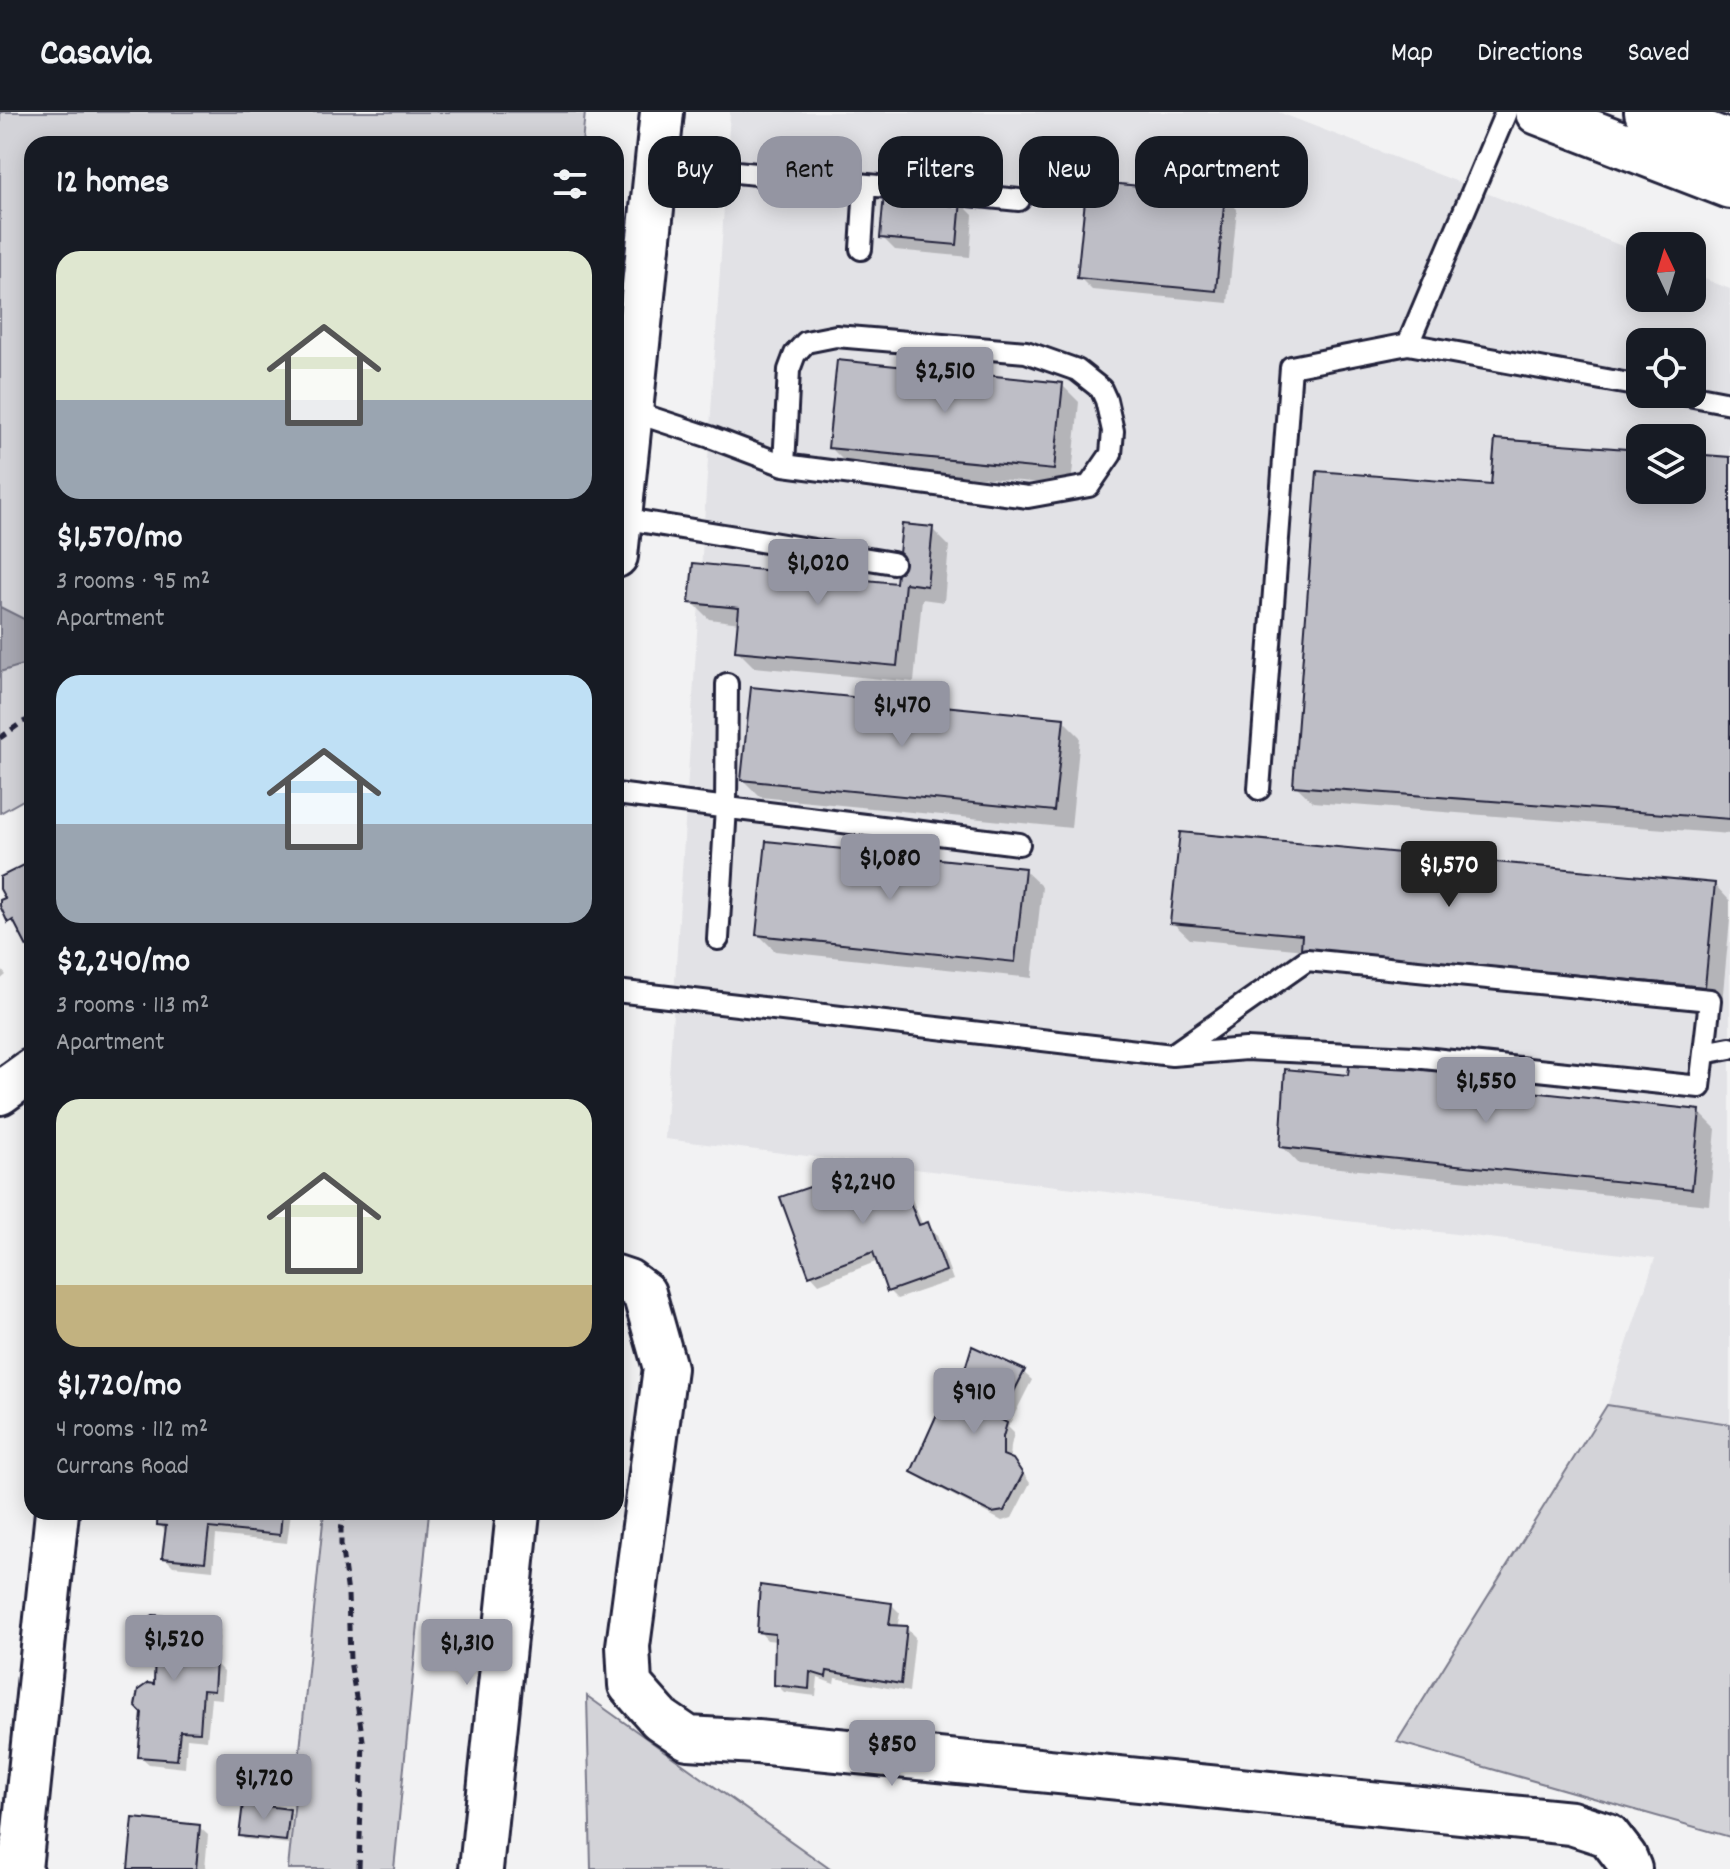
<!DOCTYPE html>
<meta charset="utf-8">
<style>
:root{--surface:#171b24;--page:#242831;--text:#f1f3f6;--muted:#9ea1a6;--line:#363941;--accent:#9495a2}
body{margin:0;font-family:Dekko,sans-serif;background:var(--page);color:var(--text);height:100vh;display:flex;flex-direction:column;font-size:30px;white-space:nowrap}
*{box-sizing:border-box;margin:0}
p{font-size:26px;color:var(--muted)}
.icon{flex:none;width:44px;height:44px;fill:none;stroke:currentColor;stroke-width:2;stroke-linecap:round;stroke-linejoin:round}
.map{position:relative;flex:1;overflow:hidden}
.panel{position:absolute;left:24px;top:24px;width:600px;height:1384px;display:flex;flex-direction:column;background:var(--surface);border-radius:24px;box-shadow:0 4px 20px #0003}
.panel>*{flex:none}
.hud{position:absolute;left:648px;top:24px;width:760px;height:72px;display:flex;gap:16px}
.needle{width:52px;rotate:356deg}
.tools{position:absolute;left:1626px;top:120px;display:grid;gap:16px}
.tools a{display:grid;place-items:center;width:80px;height:80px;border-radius:16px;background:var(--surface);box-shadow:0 4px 20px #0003;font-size:40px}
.price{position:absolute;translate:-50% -68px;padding:0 18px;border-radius:8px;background:var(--accent);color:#111;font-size:26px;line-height:52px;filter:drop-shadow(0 2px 4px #0008)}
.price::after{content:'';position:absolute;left:50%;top:48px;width:24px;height:18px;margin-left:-12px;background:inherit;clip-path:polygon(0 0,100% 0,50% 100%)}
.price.on{background:#222;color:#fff}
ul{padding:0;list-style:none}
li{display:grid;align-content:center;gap:16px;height:424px;padding:0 32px}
li span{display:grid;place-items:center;height:248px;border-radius:24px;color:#555}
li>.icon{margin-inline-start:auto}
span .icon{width:144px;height:144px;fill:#fffc;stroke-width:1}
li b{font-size:34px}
h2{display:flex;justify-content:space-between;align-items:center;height:96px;padding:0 32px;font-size:34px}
.tag{padding:0 28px;border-radius:24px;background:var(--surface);box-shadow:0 4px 20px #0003;font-size:28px;line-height:72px}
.tag.on{background:var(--accent);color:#111}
header{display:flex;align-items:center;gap:48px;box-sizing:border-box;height:112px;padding:0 40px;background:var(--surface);border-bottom:2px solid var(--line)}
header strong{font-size:38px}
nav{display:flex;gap:44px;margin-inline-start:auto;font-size:28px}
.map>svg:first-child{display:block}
</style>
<header>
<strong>Casavia</strong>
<nav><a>Map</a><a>Directions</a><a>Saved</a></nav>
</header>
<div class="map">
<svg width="1730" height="1757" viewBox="0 0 1730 1757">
<rect width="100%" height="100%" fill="#f2f2f3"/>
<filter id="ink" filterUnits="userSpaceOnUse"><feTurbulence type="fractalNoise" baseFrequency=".0125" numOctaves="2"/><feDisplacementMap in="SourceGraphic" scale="16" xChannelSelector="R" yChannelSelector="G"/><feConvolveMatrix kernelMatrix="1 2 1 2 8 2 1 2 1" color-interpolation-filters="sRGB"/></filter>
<g filter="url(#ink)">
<path fill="#e2e2e6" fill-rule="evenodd" d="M730,0H1278L1640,141V186H1692V162L1730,177V1312L1607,1293L1655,1146L665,1027ZM1640,230H1692V282H1640ZM1640,326H1692V378H1640Z"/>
<path fill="#d3d3d8" stroke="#7a7a8a" stroke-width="2" d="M0,0H585L582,32H32V683L0,701Z
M1607,1293L1730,1312V1725L1397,1630Z
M324,1400H429L394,1757H288Z
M587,1584L830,1757H591Z"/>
<path fill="#a8a8b2" stroke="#727282" stroke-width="2" d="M0,495L32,511V550L0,560Z"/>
<path fill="#0003" d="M1224,84L1237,97L1228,191L1092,178L1079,165Z
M960,90L973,103L970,145L895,138L882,125Z
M1062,273L1079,290L1071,374L847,352L830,335Z
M1640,340V378H1692V344L1730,347V722L1313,690L1295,673L1493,375Z
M932,417L949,434L944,490L922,487L914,570L754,555L737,538L740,511L709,507L692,490L898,474Z
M1063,608L1080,625L1071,716L760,685L743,668Z
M1024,758L1042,775L1032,866L775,839L758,822Z
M1715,773L1730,789V808L1722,891L1320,853L1306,838L1190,827L1172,810Z
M0,856L6,863L0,868Z
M1350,965L1503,966L1518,980L1699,1000L1716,1017L1709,1093L1299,1052L1282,1034Z
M892,1050L900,1058L923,1114L927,1112L936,1121L953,1168L897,1187L889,1179L878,1149L819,1172L811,1163L783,1086Z
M1023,1260L1032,1268L1008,1315L1014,1321L1011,1334L1010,1348L1021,1358L1030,1371L1012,1406L1002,1409L922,1367L914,1359L957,1289Z
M160,1400H291L287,1431L216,1423L213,1458L173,1454L164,1445L167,1421L159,1412Z
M891,1492L900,1501L897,1516H906L915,1525L909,1580L835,1566L834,1572L818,1566L816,1584L784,1580L776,1572L777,1529L767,1528L759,1519Z
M211,1510L220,1518L217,1553L224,1560L222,1587L211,1586L207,1628L187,1626L185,1656L149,1652L140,1644L156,1574L157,1540L145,1528Z
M289,1699L292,1702L289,1732L244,1727L241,1723Z
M199,1715L208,1723L205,1757H130Z"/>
<path fill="#bebec6" stroke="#22223b" stroke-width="2" d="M1087,69L1225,82L1216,179L1077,166Z
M884,82L961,88L957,133L880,126Z
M837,248L1063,271L1054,358L828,336Z
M1495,327L1640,338V378H1692V342L1730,345V707L1293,674L1317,359L1491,373Z
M902,412L933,415L927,474L905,471L897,554L735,539L739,496L689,491L693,451L896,471Z
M751,575L1064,606L1054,699L741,668Z
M1180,720L1715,771L1705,875L1301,837L1302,823L1170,811Z
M766,729L1025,756L1015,850L756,823Z
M32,749V833L27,835L13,808L8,811L0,794V788L5,786L0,777V765Z
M1350,948L1504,964V977L1700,998L1692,1077L1280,1035L1285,957L1348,963Z
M892,1047L919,1113L928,1110L946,1159L887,1180L873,1140L809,1164L780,1085Z
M972,1234L1025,1258L1000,1307L1007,1311L1003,1325V1343L1013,1347L1023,1362L1004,1399L992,1401L911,1360L946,1282L956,1286Z
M158,1400H282L280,1423L209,1416L205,1450L162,1446L166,1414L157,1413Z
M760,1473L892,1491L889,1513L907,1514L901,1572L827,1559L826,1565L810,1560L809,1577L774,1573L775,1522L757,1520Z
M153,1503L212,1508L209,1549H216L214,1579L203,1578L200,1620L180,1619L177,1648L138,1645L142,1601L135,1594L138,1578L148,1571L154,1572L155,1535H150L143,1529L144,1510Z
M243,1691L290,1697L286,1729L239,1724Z
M133,1706L200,1713L196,1757H128Z"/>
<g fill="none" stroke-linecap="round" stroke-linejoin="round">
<defs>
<path id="lane" d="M657,49L726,59L1019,88
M861,137L865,73
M1408,232L1506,0
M1683,282L1730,291
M631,299L710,325L784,353L1028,385L1089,374L1111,342L1113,319L1106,288L1101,277L1077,258L1026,240L836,224L806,230L795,242L789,258L784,353
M620,406L893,451
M1259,677L1291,255L1408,232L1640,274
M616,682L1019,732
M718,827L726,695L727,572
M616,879L1172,943L1246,937L1414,945L1700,975L1710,888L1307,848L1172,943
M1704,941L1730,936"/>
<path id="street" d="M616,444L662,0
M0,981L32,958
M616,1165L628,1169L644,1181L665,1256L628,1534L630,1573L660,1607L688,1626L757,1630L1571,1711L1608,1723L1625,1745L1630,1757
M20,1757L57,1400
M481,1757L518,1400"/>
<path id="secondary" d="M1538,0L1730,74
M1647,0L1730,31"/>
</defs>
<use href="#lane" stroke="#22223b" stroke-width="26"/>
<use href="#street" stroke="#22223b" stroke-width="48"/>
<use href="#secondary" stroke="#22223b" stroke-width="50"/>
<path stroke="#22223b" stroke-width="5" stroke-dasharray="8 6" stroke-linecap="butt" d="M0,626L21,611L32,606
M345,1400L341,1417V1432L348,1482L350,1549L363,1628L359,1757"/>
<use href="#lane" stroke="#fff" stroke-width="20"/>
<use href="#street" stroke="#fff" stroke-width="42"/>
<use href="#secondary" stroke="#fff" stroke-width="44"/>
</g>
</g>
</svg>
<div class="tools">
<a><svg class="needle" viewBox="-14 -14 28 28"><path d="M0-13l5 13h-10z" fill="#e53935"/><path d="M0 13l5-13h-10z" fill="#9ea1a6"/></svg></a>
<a><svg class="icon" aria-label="locate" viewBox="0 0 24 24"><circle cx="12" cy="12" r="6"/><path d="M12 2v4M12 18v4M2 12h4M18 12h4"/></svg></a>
<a><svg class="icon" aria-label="layers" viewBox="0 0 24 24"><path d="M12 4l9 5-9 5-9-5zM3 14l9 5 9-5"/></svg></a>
</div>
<b class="price" style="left:945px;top:303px">$2,510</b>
<b class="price" style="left:818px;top:495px">$1,020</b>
<b class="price" style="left:902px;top:637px">$1,470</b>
<b class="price" style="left:890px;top:790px">$1,080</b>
<b class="price on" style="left:1449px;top:797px">$1,570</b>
<b class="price" style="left:1486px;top:1013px">$1,550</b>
<b class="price" style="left:863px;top:1114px">$2,240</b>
<b class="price" style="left:974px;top:1324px">$910</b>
<b class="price" style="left:174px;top:1571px">$1,520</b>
<b class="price" style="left:467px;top:1575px">$1,310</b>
<b class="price" style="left:892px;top:1676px">$850</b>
<b class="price" style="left:264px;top:1710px">$1,720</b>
<div class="hud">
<a class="tag">Buy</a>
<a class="tag on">Rent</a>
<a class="tag">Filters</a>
<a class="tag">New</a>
<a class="tag">Apartment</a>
</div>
<section class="panel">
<h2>12 homes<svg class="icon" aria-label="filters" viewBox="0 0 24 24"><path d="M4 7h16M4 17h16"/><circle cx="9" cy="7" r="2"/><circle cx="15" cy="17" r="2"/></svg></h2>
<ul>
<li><span style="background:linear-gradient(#dfe7d0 60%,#9aa5b1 0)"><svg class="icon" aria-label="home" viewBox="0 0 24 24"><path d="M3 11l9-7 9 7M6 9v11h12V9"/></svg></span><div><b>$1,570/mo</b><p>3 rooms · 95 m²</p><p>Apartment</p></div></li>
<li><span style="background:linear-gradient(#bfe0f5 60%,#9aa5b1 0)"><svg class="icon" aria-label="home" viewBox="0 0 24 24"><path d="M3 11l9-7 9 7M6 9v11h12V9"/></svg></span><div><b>$2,240/mo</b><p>3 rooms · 113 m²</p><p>Apartment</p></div></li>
<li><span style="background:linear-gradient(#dfe7d0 75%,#c2b280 0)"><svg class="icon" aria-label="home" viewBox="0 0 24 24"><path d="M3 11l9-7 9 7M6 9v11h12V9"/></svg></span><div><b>$1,720/mo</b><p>4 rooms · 112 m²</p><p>Currans Road</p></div></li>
</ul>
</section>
</div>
